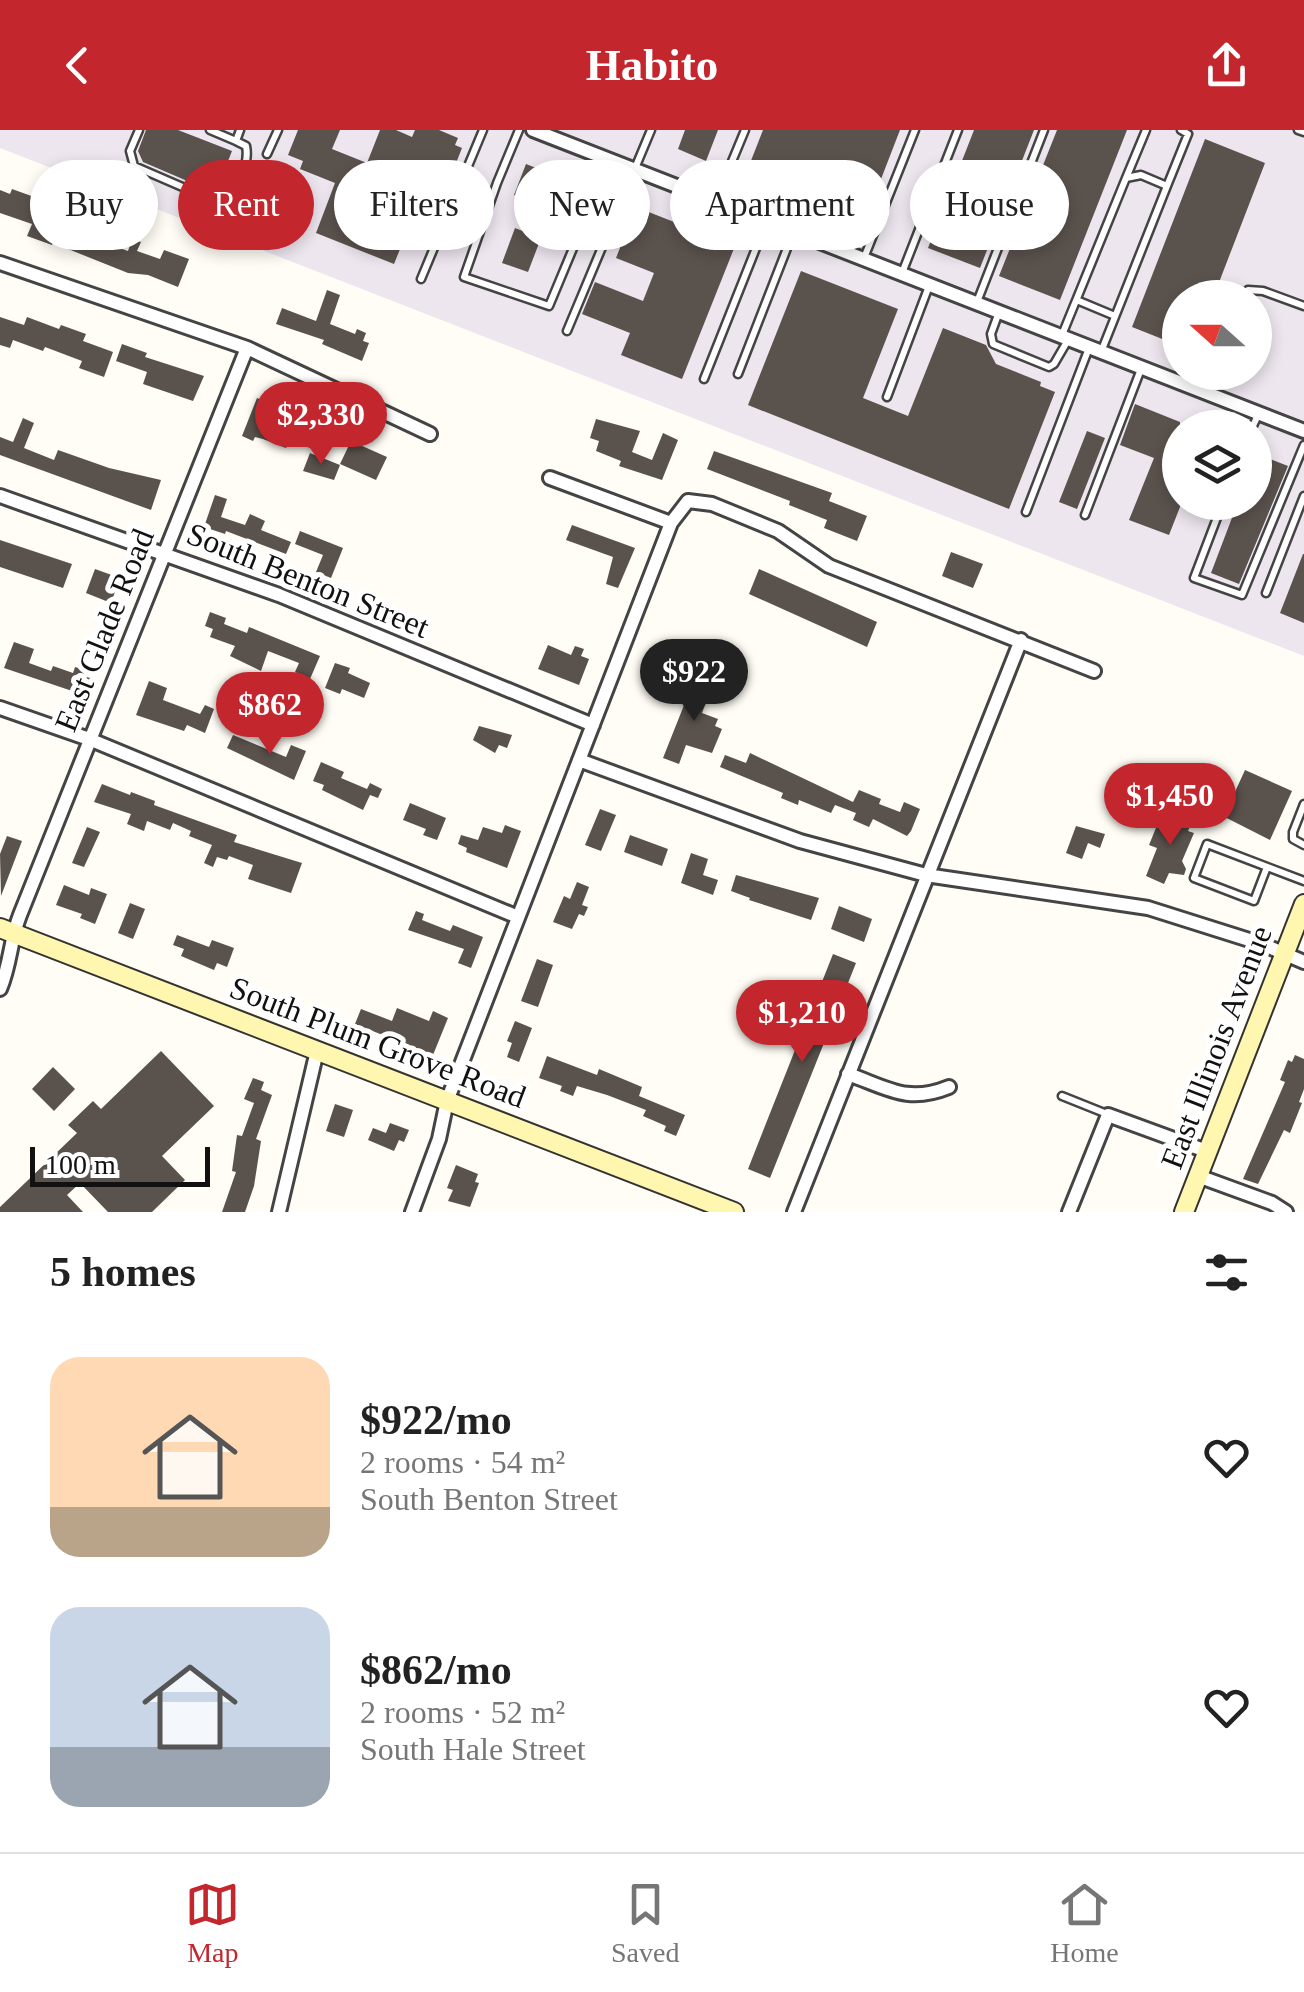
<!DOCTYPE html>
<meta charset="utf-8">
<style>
:root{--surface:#fff;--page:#f6f6f6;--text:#222;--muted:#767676;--line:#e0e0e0;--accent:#c4262e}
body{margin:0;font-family:"Times New Roman",serif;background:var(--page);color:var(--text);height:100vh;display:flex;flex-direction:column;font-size:38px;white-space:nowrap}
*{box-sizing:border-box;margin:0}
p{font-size:32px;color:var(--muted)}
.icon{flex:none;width:55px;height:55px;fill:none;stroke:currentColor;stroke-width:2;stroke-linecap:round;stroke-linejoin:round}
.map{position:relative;height:1082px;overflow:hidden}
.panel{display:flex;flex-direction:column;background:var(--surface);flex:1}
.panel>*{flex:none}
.top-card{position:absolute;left:30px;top:30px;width:1245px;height:90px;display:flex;gap:20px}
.needle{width:65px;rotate:291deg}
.tools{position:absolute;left:1162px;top:150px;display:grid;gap:20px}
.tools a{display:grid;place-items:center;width:110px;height:110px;border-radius:50%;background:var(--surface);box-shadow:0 5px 15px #0003;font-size:50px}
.scale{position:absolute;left:30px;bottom:25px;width:180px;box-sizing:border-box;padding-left:10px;border:5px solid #111;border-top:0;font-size:28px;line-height:35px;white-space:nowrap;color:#111;-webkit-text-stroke:8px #fff;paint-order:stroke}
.price{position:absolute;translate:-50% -85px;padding:0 22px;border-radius:35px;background:var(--accent);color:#fff;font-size:32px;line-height:65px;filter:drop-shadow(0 2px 5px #0008)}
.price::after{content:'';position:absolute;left:50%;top:60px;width:30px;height:22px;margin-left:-15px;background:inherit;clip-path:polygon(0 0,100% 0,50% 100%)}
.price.current{background:#222;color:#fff}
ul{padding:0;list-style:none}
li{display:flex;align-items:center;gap:30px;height:250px;padding:0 50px}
li span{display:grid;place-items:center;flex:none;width:280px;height:200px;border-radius:30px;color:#555}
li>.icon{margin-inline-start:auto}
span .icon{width:120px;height:120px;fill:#fffc;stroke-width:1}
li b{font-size:42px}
h2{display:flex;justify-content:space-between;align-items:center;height:120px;padding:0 50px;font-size:42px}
.tag{padding:0 35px;border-radius:45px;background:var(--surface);box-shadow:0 5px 15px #0003;font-size:35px;line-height:90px}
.tag.current{background:var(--accent);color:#fff}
header{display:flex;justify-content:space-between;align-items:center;height:130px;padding:0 50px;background:var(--accent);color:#fff;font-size:45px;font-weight:700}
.tab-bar{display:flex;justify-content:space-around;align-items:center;height:140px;border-top:2px solid var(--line);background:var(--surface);font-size:28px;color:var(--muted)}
.tab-bar a{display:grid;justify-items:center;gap:5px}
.tab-bar .current{color:var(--accent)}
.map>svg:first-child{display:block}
</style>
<header><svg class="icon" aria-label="back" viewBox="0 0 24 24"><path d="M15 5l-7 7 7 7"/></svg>Habito<svg class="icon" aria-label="share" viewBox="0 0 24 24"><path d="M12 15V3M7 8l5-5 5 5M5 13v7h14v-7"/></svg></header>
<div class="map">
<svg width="1304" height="1082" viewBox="0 0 1304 1082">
<rect width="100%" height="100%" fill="#fffdf5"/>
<path fill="#eee6ef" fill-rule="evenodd" d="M0,0H1304V526L0,18ZM1180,168H1255V242H1180ZM1180,298H1255V372H1180Z"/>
<path fill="#5a524d" d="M146,0H178L232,21L217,59L199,56L143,32L138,21Z
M298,0H340L332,19L367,33L380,0H396L412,7L415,0H439L458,8L455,15L462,18L436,84L417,77L394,134L316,103L335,53L300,39L303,31L288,25Z
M685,0H718L706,31L678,19Z
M763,0H900L864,93L745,46Z
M974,0H1034L980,138L928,118Z
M1057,0H1127L1060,170L999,146Z
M1205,9L1265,33L1213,168H1180V216L1132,197Z
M526,34L577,54L565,85L514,65Z
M12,59L37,68L33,80L93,103L91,108L128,121L132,109L141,112L137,121L160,129L164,120L189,129L178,157L148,145L128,143L53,113L52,115L27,106L32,94L0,83V60L10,64Z
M636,77L735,116L682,249L621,225L630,203L582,184L595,152L643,171L654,143L616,128Z
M515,98L541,108L528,142L502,133Z
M801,141L898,179L863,268L908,286L943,198L986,215L996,234L1041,252L1040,256L1055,262L1009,379L748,275Z
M327,160L340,165L330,194L355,204L357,199L366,203L363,211L369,213L362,231L322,214L324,210L276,194L282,178L316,191Z
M0,187L24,195L27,187L59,199L61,195L86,204L83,211L113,222L104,247L79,238L82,231L45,217L43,221L13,210L10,218L0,215Z
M122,214L147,223L145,227L204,246L193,271L143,254L147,242L116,231Z
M257,268L329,299L319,322L290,309L286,318L263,309L255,307L253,311L242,306Z
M1135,274L1180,292V377L1169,405L1129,390L1154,328L1120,315Z
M23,288L34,293L24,318L54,330L58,320L109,338L161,350L151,380L0,325V307L13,312Z
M596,289L640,301L632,322L652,330L663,303L678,310L662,350L619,336L621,331L596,321L599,311L590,308Z
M1087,301L1105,308L1077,379L1059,372Z
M351,311L387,327L376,350L340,334Z
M714,321L832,363L829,371L867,386L857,411L824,398L827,390L789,375L790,371L707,339Z
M310,323L340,335L334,350L303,341Z
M1255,323L1288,336L1239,454L1211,443L1238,372H1255Z
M215,365L227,369L221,387L245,395L250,384L265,391L261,400L291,412L286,424L226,401L225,404L204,397Z
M572,395L635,418L618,458L606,454L613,427L566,410Z
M300,401L343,418L331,448L316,442L323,425L295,414Z
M0,410L72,434L63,458L0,437Z
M951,422L983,434L973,458L942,446Z
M1303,424H1304V493L1280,483Z
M95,439L120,448L111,473L86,463Z
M759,439L877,492L867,517L749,464Z
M210,482L226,488L224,494L247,503L249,497L320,526L310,549L295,542L299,533L268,521L261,541L230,526L235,516L210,507L213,499L205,496Z
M14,512L34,519L29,533L51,541L53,536L73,543L75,537L85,540L83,546L90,548L84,565L4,538Z
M548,515L571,525L575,516L584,519L581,526L589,529L579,555L538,539Z
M335,533L350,538L348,543L370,553L364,568L342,559L340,564L325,558Z
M696,545L714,552L702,583L718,589L715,596L722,599L712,623L686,615L679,634L663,628Z
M149,551L167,558L163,570L200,584L205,575L214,579L205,603L187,595L184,601L136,585Z
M479,596L512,605L507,618L499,615L495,623L473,610Z
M233,605L286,627L291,615L306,621L294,650L227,618Z
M750,623L853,672L859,660L881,669L879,674L900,682L904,672L920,679L911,701L907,706L873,689L869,697L853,690L856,683L835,675L831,683L799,670L798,675L781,668L783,663L720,637L725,625L746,633Z
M321,632L344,642L341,648L367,659L370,653L382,659L378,668L370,665L363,680L322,660L324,655L313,651Z
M1245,640L1292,661L1270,710L1203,676L1213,654L1234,664Z
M102,654L130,665L131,662L155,671L154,675L237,705L234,712L302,733L291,763L248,749L253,735L229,726L227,730L217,727L213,737L204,733L212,715L189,706L191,701L173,693L170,700L147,691L144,701L127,694L131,684L94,672Z
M410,673L446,688L437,710L423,705L426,699L403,690Z
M600,679L616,685L601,721L585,715Z
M1168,683L1192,692L1188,701L1194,703L1182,731L1186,739L1184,745L1169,743L1164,754L1146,746L1157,718L1149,715L1160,688L1165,690Z
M505,695L521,701L507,738L466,722L467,718L458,714L461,705L478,710L483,697L502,703Z
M1076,696L1105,704L1100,718L1088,713L1082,729L1066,723Z
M87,697L100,702L84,737L72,733Z
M630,705L668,719L662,736L624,722Z
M7,706L22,711L1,766L0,724Z
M691,723L708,729L703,745L718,750L713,765L681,753Z
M736,745L819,768L811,790L749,770L750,768L731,761Z
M577,752L589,757L582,775L588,777L584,786L579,784L572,799L553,792L564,766L570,769Z
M64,755L89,765L91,758L107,764L95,794L80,788L82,784L56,775Z
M130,773L145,779L133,809L118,803Z
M839,776L872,789L864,812L831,799Z
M416,781L424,784L422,790L450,801L453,795L483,807L471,838L458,833L464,819L408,800Z
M177,805L209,817L212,810L234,818L227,837L217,833L214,840L181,826L184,819L173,815Z
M833,824L856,833L770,1048L748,1039Z
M537,829L553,835L538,877L521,871Z
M397,878L429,891L433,881L448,888L433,925L355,894L361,879L392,891Z
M515,891L532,898L519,932L507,927L512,913L507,911Z
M161,921L214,976L162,1026L185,1050L152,1082H108L80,1053L67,1065L83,1082H0V1077L77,1003L68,995L93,971L101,979Z
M1295,925L1304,929V959L1299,972L1302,973L1290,1003L1284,1000L1258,1054L1243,1049L1285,952L1280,950L1288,930L1292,932Z
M547,926L597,945L599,939L642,957L639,966L685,985L676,1006L664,1001L666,996L643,986L646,980L607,965L577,956L573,966L560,961L562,956L539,948Z
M53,937L75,959L54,981L32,959Z
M253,948L264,952L261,960L272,965L256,1009L261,1011L254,1056L245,1082H222L236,1042L232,1041L237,1005L242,1006L254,973L244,969Z
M335,974L353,980L344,1007L326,1001Z
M390,993L409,1000L404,1012L399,1010L394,1021L368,1010L373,998L386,1003Z
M456,1035L478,1044L475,1052L479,1053L470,1077L448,1071L453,1060L447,1058Z"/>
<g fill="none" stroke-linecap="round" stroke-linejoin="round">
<defs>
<path id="lane" d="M139,0L130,21L134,36L194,62L222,68C237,57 250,35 246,16L236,11
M210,0L236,11L240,0
M519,0L497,53L464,147L549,176L584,92L606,29
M1298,0L1304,2
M267,24L278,0
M1126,48L1146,0
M1167,56L1188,4L1181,0
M716,70L745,0
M864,128L915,0
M902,143L958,0
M421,149L483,0
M1245,168L1248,160L1263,161L1304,176
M1079,171L1115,186
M977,172L1044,0
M999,182L991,204L993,214L1049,237L1054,234L1068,210
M567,201L651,0
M1062,205L1126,48L1141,45L1167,56L1101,222
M738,244L793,103
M704,249L766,93
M1207,262L1215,242
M887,267L929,156
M1252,298L1258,285
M1223,372L1194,448L1242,465L1304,315
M1026,382L1089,218
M1085,385L1141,239
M1266,463L1304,366
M1304,674L1293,702V709L1304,715
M1267,737L1254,771L1194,748L1207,714L1304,751
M1062,966L1107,984"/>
<path id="street" d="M533,0L1304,301
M0,133L247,218L430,304
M550,348L671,393L688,371L712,374L778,401L829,436L1094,541
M0,366L279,465L593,595
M0,578L89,609L518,787
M579,630L800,711L926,745L1148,778L1262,814L1304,832
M0,859C11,833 10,810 20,785L247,218
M848,944C888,958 907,974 949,957
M1198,1046L1272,1073L1286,1082
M279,1082L317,921
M412,1082L439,1009L447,971L671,393
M794,1082L1021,510
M1069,1082L1108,985L1209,1022"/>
<path id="secondary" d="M0,798L734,1082
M1184,1082L1304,774"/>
</defs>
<use href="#lane" stroke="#444" stroke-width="11"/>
<use href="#street" stroke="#444" stroke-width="18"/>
<use href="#secondary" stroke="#333" stroke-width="22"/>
<use href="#lane" stroke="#fff" stroke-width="6"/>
<use href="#street" stroke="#fff" stroke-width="12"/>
<use href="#secondary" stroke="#fff6b0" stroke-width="18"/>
</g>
<g text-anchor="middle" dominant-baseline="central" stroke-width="10" stroke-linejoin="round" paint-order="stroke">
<g font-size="32" fill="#111" stroke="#fff">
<text transform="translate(308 450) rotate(22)">South Benton Street</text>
<text transform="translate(104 500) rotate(-68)">East Glade Road</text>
<text transform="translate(378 912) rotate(21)">South Plum Grove Road</text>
<text transform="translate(1216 917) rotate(-69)">East Illinois Avenue</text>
</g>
</g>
</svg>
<div class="tools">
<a><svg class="needle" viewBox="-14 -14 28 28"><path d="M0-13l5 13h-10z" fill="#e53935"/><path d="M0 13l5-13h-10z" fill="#767676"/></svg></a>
<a><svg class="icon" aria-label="layers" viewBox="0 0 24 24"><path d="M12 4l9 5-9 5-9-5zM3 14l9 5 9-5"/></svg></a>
</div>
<div class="scale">100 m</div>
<b class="price" style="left:321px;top:337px">$2,330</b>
<b class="price current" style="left:694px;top:594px">$922</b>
<b class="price" style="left:270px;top:627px">$862</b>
<b class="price" style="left:1170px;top:718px">$1,450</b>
<b class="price" style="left:802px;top:935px">$1,210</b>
<div class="top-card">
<a class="tag">Buy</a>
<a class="tag current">Rent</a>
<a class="tag">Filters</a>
<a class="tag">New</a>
<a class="tag">Apartment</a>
<a class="tag">House</a>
</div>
</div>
<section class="panel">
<h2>5 homes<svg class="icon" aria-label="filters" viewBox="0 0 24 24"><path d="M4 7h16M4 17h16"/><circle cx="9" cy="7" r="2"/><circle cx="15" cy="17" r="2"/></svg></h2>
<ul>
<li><span style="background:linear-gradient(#ffd9b3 75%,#b9a48a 0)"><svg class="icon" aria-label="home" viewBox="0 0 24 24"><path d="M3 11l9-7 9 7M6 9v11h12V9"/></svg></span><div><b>$922/mo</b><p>2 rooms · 54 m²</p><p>South Benton Street</p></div><svg class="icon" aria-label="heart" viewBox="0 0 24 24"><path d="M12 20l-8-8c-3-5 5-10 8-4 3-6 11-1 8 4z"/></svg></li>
<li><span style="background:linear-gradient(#c9d6e8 70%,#9aa5b1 0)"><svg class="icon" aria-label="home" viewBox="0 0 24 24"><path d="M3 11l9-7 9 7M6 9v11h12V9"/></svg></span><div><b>$862/mo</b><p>2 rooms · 52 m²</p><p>South Hale Street</p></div><svg class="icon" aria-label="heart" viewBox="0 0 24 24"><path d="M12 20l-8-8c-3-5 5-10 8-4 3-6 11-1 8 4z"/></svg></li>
</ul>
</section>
<nav class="tab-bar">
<a class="current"><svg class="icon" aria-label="map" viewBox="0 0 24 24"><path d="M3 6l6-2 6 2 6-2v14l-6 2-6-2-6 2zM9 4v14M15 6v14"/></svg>Map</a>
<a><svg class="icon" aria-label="saved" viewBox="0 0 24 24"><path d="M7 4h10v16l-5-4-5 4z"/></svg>Saved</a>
<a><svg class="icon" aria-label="home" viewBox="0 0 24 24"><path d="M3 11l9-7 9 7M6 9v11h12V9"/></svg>Home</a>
</nav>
